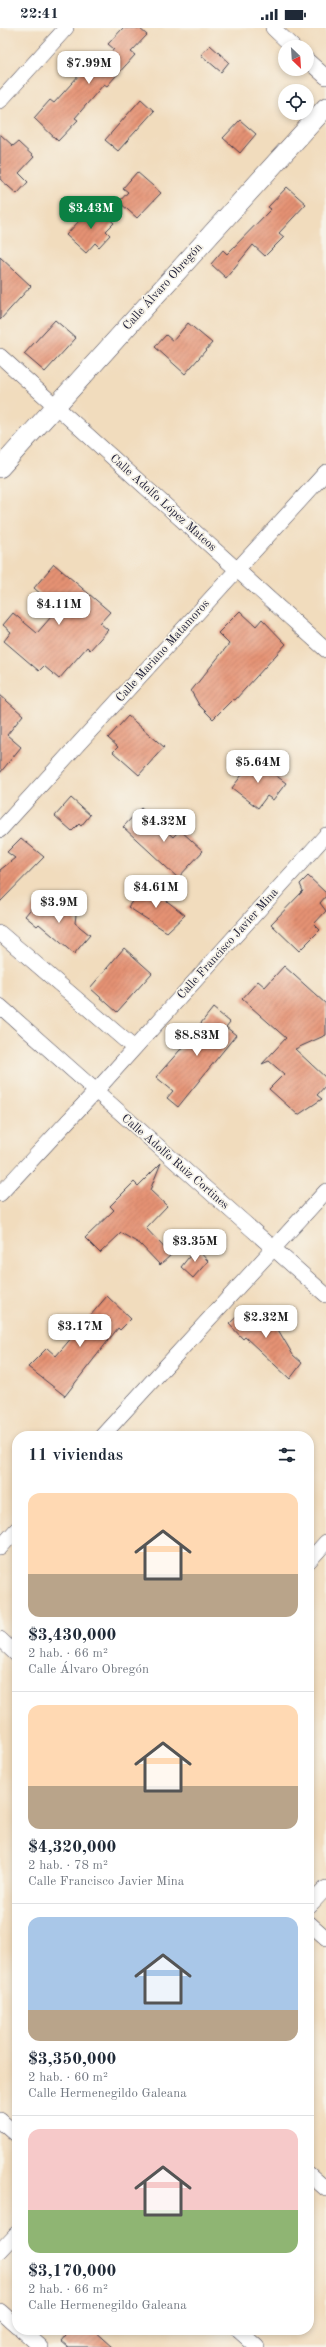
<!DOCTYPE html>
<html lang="es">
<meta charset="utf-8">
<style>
:root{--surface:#fff;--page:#f6f6f7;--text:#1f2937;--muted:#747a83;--line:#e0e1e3;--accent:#0b8043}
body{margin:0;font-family:"Old Standard TT",serif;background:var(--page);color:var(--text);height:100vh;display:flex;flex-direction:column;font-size:15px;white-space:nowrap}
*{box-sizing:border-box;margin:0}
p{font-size:13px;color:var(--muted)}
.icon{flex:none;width:22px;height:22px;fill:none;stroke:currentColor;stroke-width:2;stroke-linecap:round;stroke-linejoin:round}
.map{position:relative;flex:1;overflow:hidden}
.drawer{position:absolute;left:12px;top:1403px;width:302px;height:904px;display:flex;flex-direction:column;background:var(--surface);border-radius:16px;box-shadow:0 2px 6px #0003}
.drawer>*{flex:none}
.needle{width:26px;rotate:155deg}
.buttons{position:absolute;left:278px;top:12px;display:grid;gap:8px}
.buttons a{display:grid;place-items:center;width:36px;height:36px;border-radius:50%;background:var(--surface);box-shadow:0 2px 6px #0003;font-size:20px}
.price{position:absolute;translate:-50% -34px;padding:0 9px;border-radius:8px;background:#fff;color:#222;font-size:13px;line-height:26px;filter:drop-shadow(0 1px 2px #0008)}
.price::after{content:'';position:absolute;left:50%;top:24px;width:12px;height:9px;margin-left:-6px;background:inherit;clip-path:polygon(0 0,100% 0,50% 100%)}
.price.selected{background:var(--accent);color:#fff}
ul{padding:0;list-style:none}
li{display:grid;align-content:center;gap:8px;height:212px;padding:0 16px}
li+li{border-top:1px solid var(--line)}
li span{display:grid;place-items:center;height:124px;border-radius:12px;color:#555}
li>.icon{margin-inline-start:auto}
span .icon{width:72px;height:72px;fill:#fffc;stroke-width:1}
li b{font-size:17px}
h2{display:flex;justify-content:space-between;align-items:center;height:48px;padding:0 16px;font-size:17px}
.status{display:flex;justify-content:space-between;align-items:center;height:28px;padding:0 20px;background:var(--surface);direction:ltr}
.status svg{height:11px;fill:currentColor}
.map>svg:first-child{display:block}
</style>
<div class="status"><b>22:41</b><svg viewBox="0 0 49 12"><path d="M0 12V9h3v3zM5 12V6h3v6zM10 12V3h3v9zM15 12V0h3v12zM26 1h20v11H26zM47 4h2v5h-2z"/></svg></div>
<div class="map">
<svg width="326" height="2319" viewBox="0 0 326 2319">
<defs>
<pattern id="building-hatch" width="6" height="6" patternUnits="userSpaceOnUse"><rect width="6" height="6" fill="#e59273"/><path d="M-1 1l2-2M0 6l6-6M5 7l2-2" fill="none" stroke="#b97760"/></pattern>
</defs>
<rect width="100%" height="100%" fill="#f7f3e8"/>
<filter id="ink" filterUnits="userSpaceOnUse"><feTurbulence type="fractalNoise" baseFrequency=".025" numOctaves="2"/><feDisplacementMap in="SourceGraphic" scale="8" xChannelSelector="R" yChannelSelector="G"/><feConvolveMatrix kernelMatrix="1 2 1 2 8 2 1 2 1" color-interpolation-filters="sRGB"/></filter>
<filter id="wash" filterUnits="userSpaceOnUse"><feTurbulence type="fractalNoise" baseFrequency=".012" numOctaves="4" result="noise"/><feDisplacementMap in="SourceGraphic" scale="16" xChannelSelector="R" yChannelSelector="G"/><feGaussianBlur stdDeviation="0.9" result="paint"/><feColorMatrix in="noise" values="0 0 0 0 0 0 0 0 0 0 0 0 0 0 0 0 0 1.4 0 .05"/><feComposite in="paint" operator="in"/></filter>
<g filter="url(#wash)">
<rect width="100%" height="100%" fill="#f1dcbd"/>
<g id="blocks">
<path fill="url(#building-hatch)" d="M123,0H139L147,7L131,24L135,27L107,58L104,56L75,90L78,92L58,113L34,90L50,72L54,75L89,36L95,42L114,21L108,16Z
M210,17L229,34L221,44L201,27Z
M141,71L154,83L118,123L105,112Z
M240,92L256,106L240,125L223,110Z
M0,106L13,118L18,114L34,129L19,145L28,154L17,166L0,151Z
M137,144L161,165L137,190L119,174L128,164L123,160Z
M287,159L306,176L279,205L284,209L265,228L253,217L226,250L211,236L223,222L227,226L271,181L268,179Z
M94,177L114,195L106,203L110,207L99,219L95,215L86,225L66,207Z
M0,229L31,258L0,292Z
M55,292L76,310L45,344L24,326Z
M188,295L212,315L185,346L155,319L166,307L173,313Z
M54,536L110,584L100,595L108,602L90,622L87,619L59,651L44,638L39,643L4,613L11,604L3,597L13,585L37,605L58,581L34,560Z
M240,583L256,598L262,591L286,616L235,672L233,671L213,691L199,677L191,663L229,616L218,605Z
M0,667L23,687L7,707L21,719L0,745Z
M128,688L164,719L139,747L113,724L118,719L108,710Z
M254,731L286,755L273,772L267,768L258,780L232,760Z
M71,770L90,787L81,798L79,796L72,803L55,788Z
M141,780L173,809L180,802L203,823L178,850L123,799Z
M21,810L44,829L0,874V842L15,830L7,824Z
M308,848L326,865V868L320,875L326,883L314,896L320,902L299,923L271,896L303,863L300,856Z
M145,856L185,887L167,904L128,879Z
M38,872L46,879L52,872L65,883L68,880L76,887L75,895L90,907L74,926L39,896L37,898L25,888Z
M124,920L152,945L117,984L90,960Z
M284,938L326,976V1007L295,1021L326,1050V1057L317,1067L322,1071L298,1087L269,1061L284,1046L269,1033L262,1036L286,1010L242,971L258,953L265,959Z
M213,980L230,994L226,999L236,1007L178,1079L167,1070L173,1063L156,1049L180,1022L205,1007L197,1000Z
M161,1135L150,1162L167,1178L146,1200L171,1227L160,1237L140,1216L121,1205L100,1225L85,1210L114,1182L110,1178L134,1154L138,1158Z
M196,1220L208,1233L193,1250L181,1239Z
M107,1268L131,1291L120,1302L118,1300L65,1368L28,1339L47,1320L56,1328Z
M248,1278L254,1285L260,1279L273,1293L293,1327L302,1335L290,1351L245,1309L243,1311L229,1296Z
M70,2302H94L113,2319H68L61,2313Z"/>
</g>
</g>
<g filter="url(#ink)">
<use href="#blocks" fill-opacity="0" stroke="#413e4e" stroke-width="1"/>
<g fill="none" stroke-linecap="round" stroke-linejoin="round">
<defs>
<path id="minor" d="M273,0L293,19
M307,32L326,49
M0,73L66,0
M0,328L326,622
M0,802L326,444
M0,905L134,1020
M0,978L326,1267
M0,1166L95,1064L326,807
M102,1408L326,1163
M0,1520L17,1501
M309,1533L326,1514
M0,1611L17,1627
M309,1878L326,1860
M309,1895L326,1910
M0,2092L17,2107
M309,2146L326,2161
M0,2223L17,2205
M0,2283L17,2298
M22,2302L41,2319
M238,2302L257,2319"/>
<path id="tertiary" d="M0,440L326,79"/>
</defs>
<use href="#minor" stroke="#413e4e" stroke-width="16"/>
<use href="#tertiary" stroke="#413e4e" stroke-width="20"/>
<use href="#minor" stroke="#fff" stroke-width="15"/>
<use href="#tertiary" stroke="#fff" stroke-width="19"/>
</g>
</g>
<g text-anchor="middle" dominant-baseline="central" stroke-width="3.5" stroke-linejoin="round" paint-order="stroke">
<g font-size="12" fill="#22223b" stroke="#f7f3e8">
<text transform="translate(163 259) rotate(-48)">Calle Álvaro Obregón</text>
<text transform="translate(163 475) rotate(42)">Calle Adolfo López Mateos</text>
<text transform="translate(163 623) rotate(-48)">Calle Mariano Matamoros</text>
<text transform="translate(228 916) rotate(-48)">Calle Francisco Javier Mina</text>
<text transform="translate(175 1134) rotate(41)">Calle Adolfo Ruiz Cortines</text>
</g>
</g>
</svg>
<div class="buttons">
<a><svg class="needle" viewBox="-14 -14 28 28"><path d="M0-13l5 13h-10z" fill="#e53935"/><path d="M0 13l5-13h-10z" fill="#747a83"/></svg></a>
<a><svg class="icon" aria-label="locate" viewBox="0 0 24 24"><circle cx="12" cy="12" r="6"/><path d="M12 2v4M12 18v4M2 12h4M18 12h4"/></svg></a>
</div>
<b class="price" style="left:89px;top:57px">$7.99M</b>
<b class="price selected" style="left:91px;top:202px">$3.43M</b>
<b class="price" style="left:59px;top:598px">$4.11M</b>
<b class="price" style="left:258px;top:756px">$5.64M</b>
<b class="price" style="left:164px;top:815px">$4.32M</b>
<b class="price" style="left:156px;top:881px">$4.61M</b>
<b class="price" style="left:59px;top:896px">$3.9M</b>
<b class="price" style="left:197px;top:1029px">$8.83M</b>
<b class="price" style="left:195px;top:1235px">$3.35M</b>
<b class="price" style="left:266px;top:1311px">$2.32M</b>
<b class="price" style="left:80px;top:1320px">$3.17M</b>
<section class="drawer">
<h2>11 viviendas<svg class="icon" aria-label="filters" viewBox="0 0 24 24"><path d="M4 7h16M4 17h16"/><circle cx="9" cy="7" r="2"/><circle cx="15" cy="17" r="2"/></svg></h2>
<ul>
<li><span style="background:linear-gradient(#ffd9b3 65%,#b9a48a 0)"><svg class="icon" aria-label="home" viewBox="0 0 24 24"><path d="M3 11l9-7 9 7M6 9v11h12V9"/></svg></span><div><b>$3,430,000</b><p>2 hab. · 66 m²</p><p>Calle Álvaro Obregón</p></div></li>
<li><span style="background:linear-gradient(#ffd9b3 65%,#b9a48a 0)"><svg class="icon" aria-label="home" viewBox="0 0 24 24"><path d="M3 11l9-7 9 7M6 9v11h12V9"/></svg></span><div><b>$4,320,000</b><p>2 hab. · 78 m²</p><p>Calle Francisco Javier Mina</p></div></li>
<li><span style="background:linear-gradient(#a9c7e8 75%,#b9a48a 0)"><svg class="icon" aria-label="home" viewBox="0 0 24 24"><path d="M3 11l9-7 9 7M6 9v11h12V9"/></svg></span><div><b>$3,350,000</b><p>2 hab. · 60 m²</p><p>Calle Hermenegildo Galeana</p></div></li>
<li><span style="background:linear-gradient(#f6c9c9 65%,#8fb573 0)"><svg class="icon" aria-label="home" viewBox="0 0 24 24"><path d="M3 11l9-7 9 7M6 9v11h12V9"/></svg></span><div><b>$3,170,000</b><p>2 hab. · 66 m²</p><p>Calle Hermenegildo Galeana</p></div></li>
</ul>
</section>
</div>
